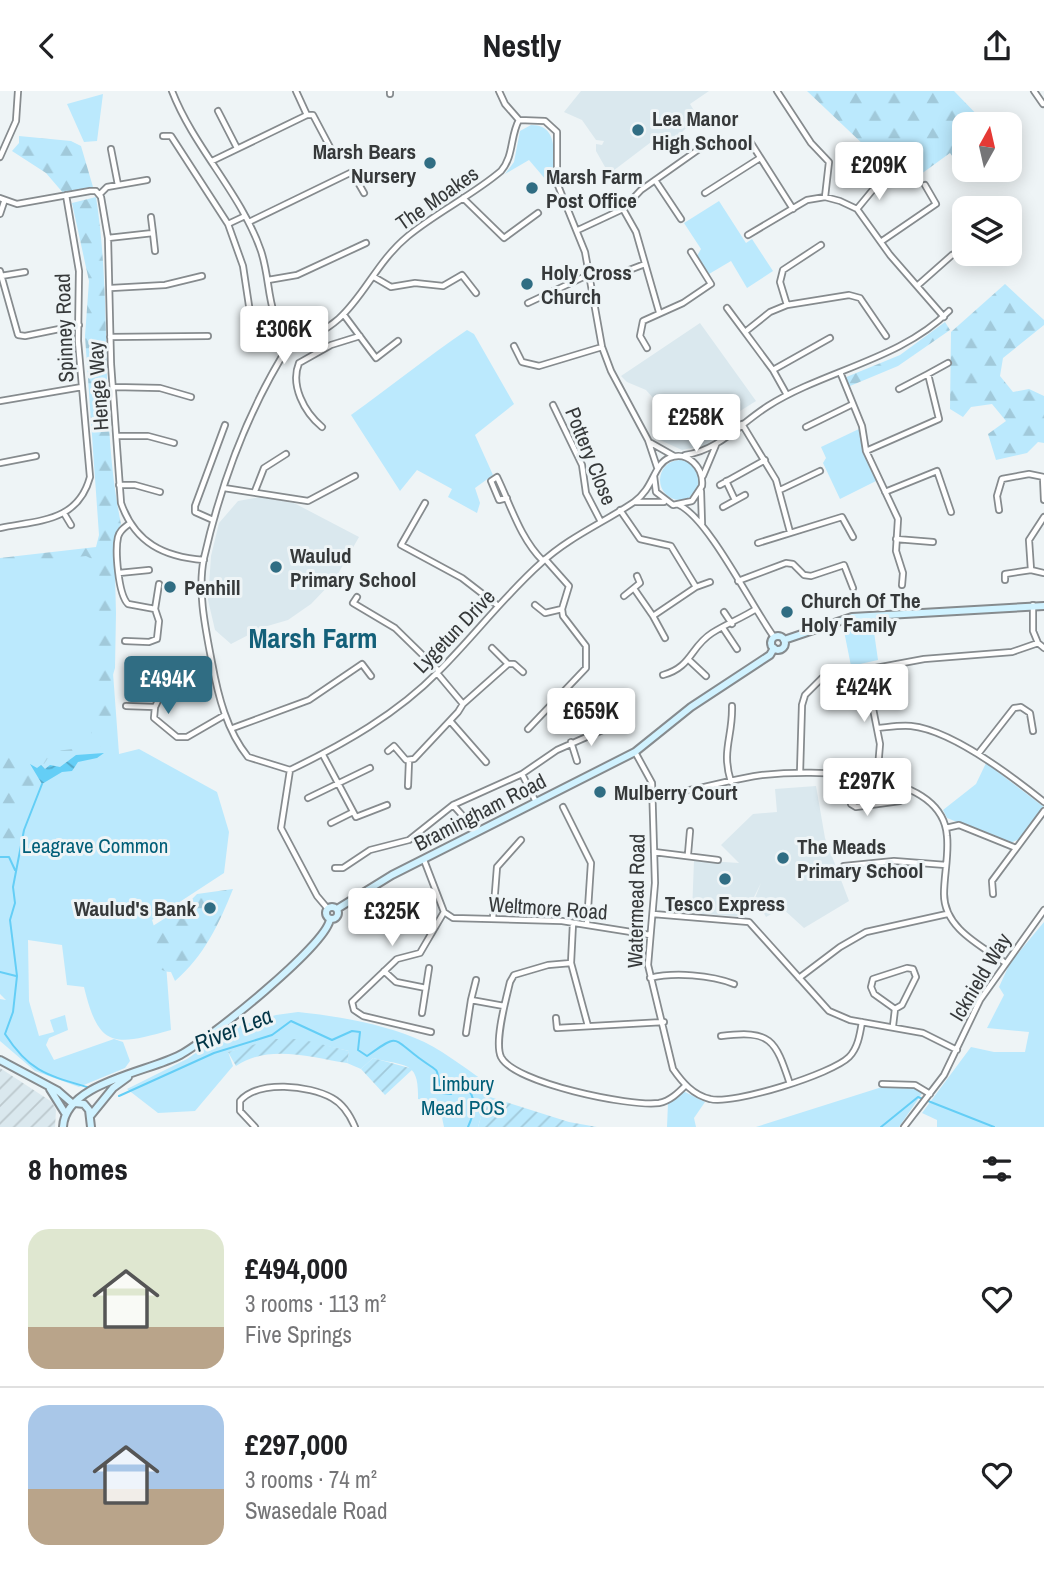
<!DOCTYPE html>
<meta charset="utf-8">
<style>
:root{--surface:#fff;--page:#f6f6f6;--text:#202124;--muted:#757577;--line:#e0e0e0;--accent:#306d83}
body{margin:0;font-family:"Archivo Narrow",sans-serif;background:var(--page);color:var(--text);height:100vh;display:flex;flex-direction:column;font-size:26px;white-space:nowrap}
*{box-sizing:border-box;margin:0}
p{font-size:23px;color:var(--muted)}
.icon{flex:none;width:38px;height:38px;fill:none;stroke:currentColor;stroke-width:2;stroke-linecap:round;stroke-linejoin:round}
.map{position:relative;height:1036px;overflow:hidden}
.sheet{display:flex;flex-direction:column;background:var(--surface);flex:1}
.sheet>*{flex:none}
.needle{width:46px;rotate:8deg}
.controls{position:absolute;left:952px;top:21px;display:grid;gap:14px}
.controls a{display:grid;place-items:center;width:70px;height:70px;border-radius:14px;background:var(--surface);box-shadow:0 4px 18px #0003;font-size:35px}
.price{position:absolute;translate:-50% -60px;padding:0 16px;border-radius:7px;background:#fff;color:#222;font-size:23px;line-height:46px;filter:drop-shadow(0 2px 4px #0008)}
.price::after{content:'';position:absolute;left:50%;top:42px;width:21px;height:16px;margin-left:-10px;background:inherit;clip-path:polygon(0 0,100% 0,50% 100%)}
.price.current{background:var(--accent);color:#fff}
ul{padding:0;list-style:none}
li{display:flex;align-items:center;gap:21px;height:175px;padding:0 28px}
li+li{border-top:2px solid var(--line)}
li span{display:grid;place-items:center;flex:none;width:196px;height:140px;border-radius:21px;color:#555}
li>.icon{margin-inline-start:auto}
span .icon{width:84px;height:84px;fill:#fffc;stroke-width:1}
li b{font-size:30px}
h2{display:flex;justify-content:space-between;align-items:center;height:84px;padding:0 28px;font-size:30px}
header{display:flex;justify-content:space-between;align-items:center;height:91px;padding:0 28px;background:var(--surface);font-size:32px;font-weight:700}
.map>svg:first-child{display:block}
</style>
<header><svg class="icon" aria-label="back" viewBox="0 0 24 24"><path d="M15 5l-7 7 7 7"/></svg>Nestly<svg class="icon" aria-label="share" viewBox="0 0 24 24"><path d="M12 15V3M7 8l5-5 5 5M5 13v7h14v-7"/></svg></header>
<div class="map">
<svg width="1044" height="1036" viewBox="0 0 1044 1036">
<defs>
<pattern id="industrial-furrows" width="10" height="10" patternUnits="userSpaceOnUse" patternTransform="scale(1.75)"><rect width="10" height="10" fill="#dae8ee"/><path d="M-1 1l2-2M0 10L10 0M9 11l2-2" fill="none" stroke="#bcc8cd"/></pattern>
<pattern id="forest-firs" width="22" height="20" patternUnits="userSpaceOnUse" patternTransform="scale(1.75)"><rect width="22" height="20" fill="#bbe9fd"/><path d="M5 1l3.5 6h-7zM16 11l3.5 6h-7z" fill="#a1c9da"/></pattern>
<pattern id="garden-furrows" width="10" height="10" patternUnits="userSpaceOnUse" patternTransform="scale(1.75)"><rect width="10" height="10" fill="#bbe9fd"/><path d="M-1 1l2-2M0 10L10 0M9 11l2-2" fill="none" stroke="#a1c9da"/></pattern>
<pattern id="water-waves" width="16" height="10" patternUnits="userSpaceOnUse" patternTransform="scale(1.75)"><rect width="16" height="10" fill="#64cef6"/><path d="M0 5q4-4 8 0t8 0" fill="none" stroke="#53a8c8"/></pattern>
</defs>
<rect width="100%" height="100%" fill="#eef4f6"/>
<path fill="#dae8ee" d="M581,0H709L690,13L698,26L682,41L670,49L663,42L609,83L596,60V53L602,54L604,50L596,49L582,29L564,21Z
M700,232L756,310L737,322L707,354L682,359L658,348L657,343L665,339L663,318L646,299L627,291L621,285Z
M261,406L294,412L359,446L335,488L311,513L288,529L264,536L231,553L215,539L208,509L211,465L219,432L238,410Z
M816,695L825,747L849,810L804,837L782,817L766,826L755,807L761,792L744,826L692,822L694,769L739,772L721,754L753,723L777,721L775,698Z"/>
<path fill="url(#industrial-furrows)" d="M0,977L52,1011L56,1019L55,1036H0Z"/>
<path fill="#bbe9fd" d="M103,3L97,50L84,51L67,13Z
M531,34C564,34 551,75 552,96L529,69L505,83L514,71L520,40Z
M719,110L746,152L752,148L773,180L747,197L731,170L709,183L697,165L701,158L684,132Z
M467,239L474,243L514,313L475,344L493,384L475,397L480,412L477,422L448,406L452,398L417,379L400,400L351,324C390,296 427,266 467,239Z
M859,338L864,364L876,390L840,408L823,372L826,367L821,356Z
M660 389a20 20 0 1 1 40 0a20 20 0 1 1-40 0Z
M104,460L119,663L139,658L217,701L229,741L224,782L152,829L166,873L171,939C114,955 99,958 84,896L67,894L62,854L28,849L29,910L39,945L54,941L50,929L65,924L68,939L49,947L46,954L54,969L114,948L123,951L130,970L125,977L79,996L35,980L0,950V908L6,909L0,903V471Z
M873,534L878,569L851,575L844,540Z
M986,672L1044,716L1020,748L1010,752L947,727L943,719L976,693Z
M849,691L902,700L901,707L855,714Z
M1044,831V1036H937V1029L922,1022L971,956L994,961H1025L1029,941L987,937L1004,904L999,896L1010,872Z
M298,921C336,925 379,932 415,947C440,957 462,975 484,990L487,1005L478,1036H444L439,1012L418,1008C419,969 406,976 373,967L361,978L347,972L349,960C294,947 283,946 228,961L233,975L195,1020L158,1022L127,998L187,968L232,937L276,924Z
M882,996H911L923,1001L899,1036H756Z
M683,1000L705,1011L694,1027L696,1036H667L668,1012Z"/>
<path fill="url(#forest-firs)" d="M807,0H954L986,33H964V79H968L964,82L950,62L906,94Z
M19,45L71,50L81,55L93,96L64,103L46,82L12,60L19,52Z
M96,106C113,214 99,325 121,433L114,446L116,522L115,577L110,594L112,648L91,647L98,565L99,478L94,469L86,465L0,474V467L96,456L99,444L85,245L89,190L72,112Z
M1005,193L1044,229V234L1003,267L1000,285L1013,301L1029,298L1044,305V352L1038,351L1027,362L996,369L988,343L1006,330L992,313L971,316L963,326L950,318L951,241Z
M945,231L950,239L898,275L850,295L844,287L900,264Z
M101,655L88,664L75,660L55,672L48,667L44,673L40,670L36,676L29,667L26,670C42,699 30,703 21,731C17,743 16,757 15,770L12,763L0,760V666Z
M233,798C219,833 204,865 175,890L171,881C148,879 143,858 148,838L186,814L197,803Z"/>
<path fill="url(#garden-furrows)" d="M274,948H300L349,960L347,972C309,966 269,953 236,975L228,961Z
M373,967L413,978L385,1004L361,978Z
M487,1005L569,1031L597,1036H478Z"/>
<path fill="url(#water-waves)" d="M104,662L97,667L78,671L72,680L62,681L42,693L30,673L37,677L41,674L45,678L50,674L60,676L76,664Z"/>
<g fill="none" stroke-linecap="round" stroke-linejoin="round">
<path stroke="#64cef6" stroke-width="2" d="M42,693L24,739L13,796L15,812L10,829L17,885L13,921L5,943C29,980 46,984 87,996
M0,766H9L15,779
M0,881L16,885
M119,1005L214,962L272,944L291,930L332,949L352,940L360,941L358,959L367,965C399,942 392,947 419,967C445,986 433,972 442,1002L451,1003L464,992C477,1008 476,1018 468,1036
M881,1036L918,1006L994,1036"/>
<defs>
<path id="street" d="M172,0C194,57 241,102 261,160C272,193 265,224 291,251
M296,0L307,24
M390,0V3
M499,0L505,13L519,29L545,30L557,41V92L585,161L602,256L611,280L648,349L657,376
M777,0L811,52L829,71L825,106
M1034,0L1043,13
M218,20L237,57
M163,45H171L228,133L243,175L251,228
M751,52L793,118
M111,58L118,94
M0,66L16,30L18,0
M212,70L307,24H313L331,58
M655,89L681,128
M705,102L760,67
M100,103L107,96L147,89
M0,107L17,113L90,100H96L101,106L108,147L111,273L121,412C135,452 164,466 204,469
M463,107L504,147L538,122
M623,118L636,141L659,221
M857,118L876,95L886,89
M0,123L4,111
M249,131L352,81L364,102
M228,133L245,125
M578,139L623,118L641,99L702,56
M153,142L155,160
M748,144L807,109L825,106L840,110L857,118L890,164L944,226
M108,147L153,142L151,126
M882,150L936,113L925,94
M0,180L18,244L25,245L79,234
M616,184L645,173
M1,185L25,181
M374,186L391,196L415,192L443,195L462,184L476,202
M268,189L297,184L366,152
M917,195L952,164L963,159
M111,197L165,194L202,185
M528,212L590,183
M787,214L780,191L783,179L821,154
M727,217L773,279L787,304
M344,224L376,267L398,250
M745,241L770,221L787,214L849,204L860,207L886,245
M110,246L208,245
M291,251C357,238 363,182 408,145C437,121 473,104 501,80C514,65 510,45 519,29
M514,255L522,271L539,275L602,256
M647,257L640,245L643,230L683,212L711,193L691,161
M773,279L830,247
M840,281L862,335L866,360L898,428L896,460L903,482L902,494
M928,283L948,272
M114,296L160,297L191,306
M0,310L82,296
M553,314L582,374L586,402L600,429
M742,333L776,389L790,441
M322,336C304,321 290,294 299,272L331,254L360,245
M806,336L853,313
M118,345H148L174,352
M651,352L674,365
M866,360L939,328L928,283L899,298
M685,364C718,360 741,332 768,315C825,279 900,269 949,220
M0,372L36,365
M703,385L716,354
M1043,386L1044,409
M726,390L735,409
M119,394H135L160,401
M720,394L765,369
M224,397L308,410L355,385
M780,399L820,380
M255,400L264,377L286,363
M701,400L702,433
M885,401L937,380L951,421
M507,407L499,409L491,390L497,386C511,415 520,447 543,470
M635,411H664
M425,412L401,454L462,487L497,514
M679,414C709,428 752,516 774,546
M723,416L745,404
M620,419L640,448L671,455L696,496L653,525L635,499
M999,419L997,405L1002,388L1029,383L1044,386
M65,424L71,434
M213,429L195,421V415L225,334
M0,437C39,429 78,431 90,386L78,250L79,180L66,104
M896,448L933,451
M758,452L842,426L853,446
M1031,479L1044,482
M119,482L149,479
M1005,489V483L1031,479L1029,449L1044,426
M738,490L786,472L793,473L804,484L811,485L844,474L853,497
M696,496L710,491
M624,505L640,492L637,485
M357,506L353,512L395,537L439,580
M535,514L545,522L562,518
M155,518L159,493
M724,521L732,533
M653,525L665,547
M723,537L737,558
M125,550L149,551L157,548L159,530L155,518L128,513C118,503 115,459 118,446C120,439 124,437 129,433
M1038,552L1044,557
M690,570L706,585
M508,573H514L523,581
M865,577L880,653L877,689
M663,584C692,576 690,556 712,542C726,533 742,527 756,518
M463,613L508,573L492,557
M126,615L155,616L154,627L177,646H187L225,624
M155,616L162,601
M451,631L486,671
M233,637L309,609L362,573L371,585
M878,637C889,636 900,634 911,635C951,639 1013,686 1044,711
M528,638L586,577V555L563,525L562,518L569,495L545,468
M571,651L577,670
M388,660L394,655L406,669L414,668L458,621L463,613L437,582
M635,661L652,692L655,792L648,874L673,978C682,991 693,1004 710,1008C733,1014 832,983 849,966C858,957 860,943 862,931
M978,663L1014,617L1021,616L1030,622L1033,640
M323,664L356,726L387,714
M290,679C344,653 397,623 439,580C475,544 504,505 541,472C569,446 603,432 634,411C654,397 653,374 669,367C688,359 704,377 702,395L692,410L673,414L656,401L654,385
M290,679L248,666C227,640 218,605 212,572C206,540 197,500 204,467C221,392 250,315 291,251
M290,679L281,737L317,805L328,818
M800,682L802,614L805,604L822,587L924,568L1012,561L1038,552L1033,540V514
M522,683L557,659L607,637L617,624L621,601
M846,685L851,713L856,716L900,710L907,696
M731,691C721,659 733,646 732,615
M408,695L409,670
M652,703C693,702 724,689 762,684C811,679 942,677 947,745C949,764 944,784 944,803C944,837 980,854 1004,871
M308,707L370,677
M453,714L462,724
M563,716L591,772L587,833
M331,732L353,721
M946,737L959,734L1016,757
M654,761L718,769
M688,763L690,740
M424,769L444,821L453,827L562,830L650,844
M844,775L894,770L946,774
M335,777H343L370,759L409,749L453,714L522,683L536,711
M993,803L992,790L1044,720
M653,823L749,831L829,920L850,929L923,942L957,959
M493,827L497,776L521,749
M573,832L571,872L588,935
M571,872L548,874L514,884L510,891C506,908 494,951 501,966C514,992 630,1016 659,1012C670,1010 678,1002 686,994
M384,880L396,891L426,897
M650,887C674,881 711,884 734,893
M799,887L840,856L866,841L947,823
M476,889L471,909L504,915
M422,922L429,877
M556,927L557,937L664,931
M893,935L895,918L874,903L871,896L873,888L907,877L913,878L916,886L902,914L895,918
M431,941L363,925L354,919L352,911L397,868L420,862L444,821
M466,942L471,909
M721,945C771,939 775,948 790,993
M882,993L915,994L930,1003
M255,1036L240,1020V1010C258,989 309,994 332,1007C343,1013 350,1024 355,1036
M904,1036L944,984L980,909L1044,819"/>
<path id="secondary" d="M771 552a7 7 0 1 1 14 0a7 7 0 1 1-14 0Z
M784,549L852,526L1044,515
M326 822a6 6 0 1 1 12 0a6 6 0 1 1-12 0Z
M337,818L392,784L635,661L691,616L770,564L774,557
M0,969L58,1000L73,1013
M50,998L65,1022
M75,1012L84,1013L89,1019L91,1036
M91,1024L113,997L128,986
M63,1036C65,992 148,981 180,964C208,949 327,854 330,828"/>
</defs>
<use href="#street" stroke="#868b8e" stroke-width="8"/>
<use href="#secondary" stroke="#868b8e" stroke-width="10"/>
<use href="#street" stroke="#fff" stroke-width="4.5"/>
<use href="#secondary" stroke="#d0f2ff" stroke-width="6"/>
</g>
<g fill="#306d83" stroke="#eef4f6" stroke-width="2.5">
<circle cx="638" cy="39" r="7"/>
<circle cx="430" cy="72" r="7"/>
<circle cx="532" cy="97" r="7"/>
<circle cx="527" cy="193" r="7"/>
<circle cx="276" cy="476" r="7"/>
<circle cx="170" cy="496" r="7"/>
<circle cx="787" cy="521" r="7"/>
<circle cx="600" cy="701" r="7"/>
<circle cx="783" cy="767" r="7"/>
<circle cx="725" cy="788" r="7"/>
<circle cx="210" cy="817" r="7"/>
</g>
<g text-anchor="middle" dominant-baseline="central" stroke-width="6" stroke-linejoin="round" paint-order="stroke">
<g font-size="21" font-weight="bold" fill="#36393a" stroke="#eef4f6" text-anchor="start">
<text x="652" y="27">Lea Manor<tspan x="652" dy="24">High School</tspan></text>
<text x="416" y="60" text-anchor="end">Marsh Bears<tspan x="416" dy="24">Nursery</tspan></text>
<text x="546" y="85">Marsh Farm<tspan x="546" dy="24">Post Office</tspan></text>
<text x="541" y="181">Holy Cross<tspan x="541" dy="24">Church</tspan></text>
<text x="290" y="464">Waulud<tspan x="290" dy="24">Primary School</tspan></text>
<text x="184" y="496">Penhill</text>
<text x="801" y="509">Church Of The<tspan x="801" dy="24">Holy Family</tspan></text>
<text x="614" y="701">Mulberry Court</text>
<text x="797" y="755">The Meads<tspan x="797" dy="24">Primary School</tspan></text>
<text x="725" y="812" text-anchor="middle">Tesco Express</text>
<text x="196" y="817" text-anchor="end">Waulud's Bank</text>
</g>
<g font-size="21" fill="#36393a" stroke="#eef4f6">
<text transform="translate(437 107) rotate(-35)">The Moakes</text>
<text transform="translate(64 237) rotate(-92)">Spinney Road</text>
<text transform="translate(98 295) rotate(-94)">Henge Way</text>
<text transform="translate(591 365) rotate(68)">Pottery Close</text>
<text transform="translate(454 540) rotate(-46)">Lygetun Drive</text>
<text transform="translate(480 721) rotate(-27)">Bramingham Road</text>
<text transform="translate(636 810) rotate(-89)">Watermead Road</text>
<text transform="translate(548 817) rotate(4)">Weltmore Road</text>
<text transform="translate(980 886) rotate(-59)">Icknield Way</text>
</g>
<g font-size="21" fill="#005e78" stroke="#eef4f6">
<text x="95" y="754">Leagrave Common</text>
<text x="463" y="992">Limbury<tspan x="463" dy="24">Mead POS</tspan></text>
</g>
<g font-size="23" font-style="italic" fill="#033647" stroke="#eef4f6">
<text transform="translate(233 938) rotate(-22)">River Lea</text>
</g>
<g font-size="28" font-weight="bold" fill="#146079" stroke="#eef4f6">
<text x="313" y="547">Marsh Farm</text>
</g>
</g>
</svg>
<div class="controls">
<a><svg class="needle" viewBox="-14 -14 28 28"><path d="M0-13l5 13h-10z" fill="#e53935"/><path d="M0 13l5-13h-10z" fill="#757577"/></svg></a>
<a><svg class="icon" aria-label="layers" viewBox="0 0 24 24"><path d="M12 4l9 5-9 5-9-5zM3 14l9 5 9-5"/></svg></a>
</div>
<b class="price" style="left:879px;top:111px">£209K</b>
<b class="price" style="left:284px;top:275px">£306K</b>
<b class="price" style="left:696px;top:363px">£258K</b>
<b class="price current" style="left:168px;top:625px">£494K</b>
<b class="price" style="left:864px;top:633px">£424K</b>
<b class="price" style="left:591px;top:657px">£659K</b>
<b class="price" style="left:867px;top:727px">£297K</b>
<b class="price" style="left:392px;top:857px">£325K</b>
</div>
<section class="sheet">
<h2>8 homes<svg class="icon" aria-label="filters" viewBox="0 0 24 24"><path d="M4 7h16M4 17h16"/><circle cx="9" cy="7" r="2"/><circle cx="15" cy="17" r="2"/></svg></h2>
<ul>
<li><span style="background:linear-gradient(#dfe7d0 70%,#b9a48a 0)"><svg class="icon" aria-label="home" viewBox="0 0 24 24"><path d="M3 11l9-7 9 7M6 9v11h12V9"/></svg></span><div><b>£494,000</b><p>3 rooms · 113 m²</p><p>Five Springs</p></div><svg class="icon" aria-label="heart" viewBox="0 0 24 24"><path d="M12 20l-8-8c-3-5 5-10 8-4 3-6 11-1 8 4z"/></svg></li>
<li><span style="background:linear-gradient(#a9c7e8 60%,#b9a48a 0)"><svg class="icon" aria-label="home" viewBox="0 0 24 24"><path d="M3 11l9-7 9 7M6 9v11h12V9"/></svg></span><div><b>£297,000</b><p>3 rooms · 74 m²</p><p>Swasedale Road</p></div><svg class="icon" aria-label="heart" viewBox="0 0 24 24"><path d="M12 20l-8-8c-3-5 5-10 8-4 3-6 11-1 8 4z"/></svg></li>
</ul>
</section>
